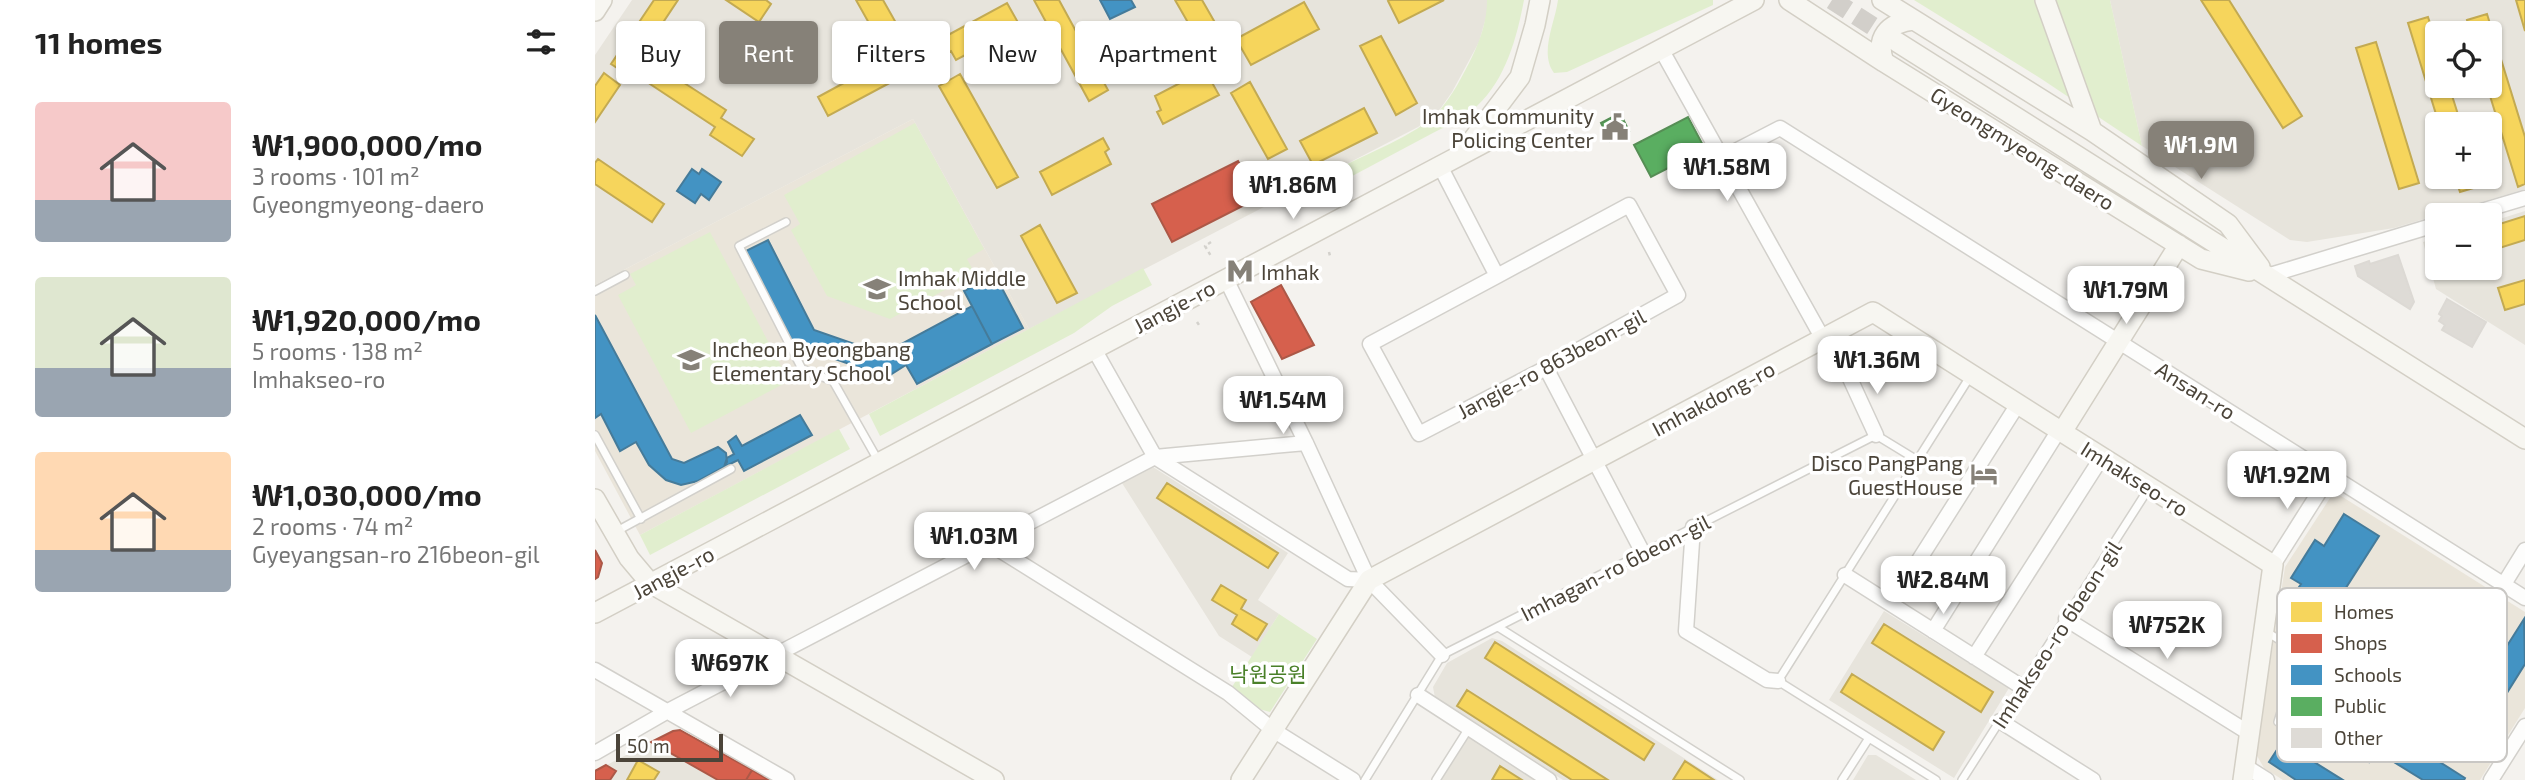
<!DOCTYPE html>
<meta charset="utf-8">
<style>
:root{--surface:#fff;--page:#f2f2f2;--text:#222;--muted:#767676;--accent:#868178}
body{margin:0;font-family:"Exo 2","Noto Sans KR",sans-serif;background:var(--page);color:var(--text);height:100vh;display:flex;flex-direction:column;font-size:26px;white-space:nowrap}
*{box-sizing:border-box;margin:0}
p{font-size:23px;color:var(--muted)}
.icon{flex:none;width:38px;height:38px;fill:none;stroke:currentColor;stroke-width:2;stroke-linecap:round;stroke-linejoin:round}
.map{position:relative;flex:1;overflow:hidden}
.sheet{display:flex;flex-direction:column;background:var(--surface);width:595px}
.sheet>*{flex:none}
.guide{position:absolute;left:21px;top:21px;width:665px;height:63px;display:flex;gap:14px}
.buttons{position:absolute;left:1830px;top:21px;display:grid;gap:14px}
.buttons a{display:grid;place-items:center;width:77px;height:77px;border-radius:7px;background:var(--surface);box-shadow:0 2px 5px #0004;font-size:35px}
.scale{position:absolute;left:21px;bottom:18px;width:107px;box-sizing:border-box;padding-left:7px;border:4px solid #4b4439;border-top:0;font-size:19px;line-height:24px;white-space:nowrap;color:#4b4439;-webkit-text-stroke:5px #fff;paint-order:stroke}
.price{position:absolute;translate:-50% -60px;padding:0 16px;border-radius:14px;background:#fff;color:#222;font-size:23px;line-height:46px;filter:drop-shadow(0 2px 4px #0008)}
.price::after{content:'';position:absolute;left:50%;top:42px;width:21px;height:16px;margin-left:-10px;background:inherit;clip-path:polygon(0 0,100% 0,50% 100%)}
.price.current{background:var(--accent);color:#fff}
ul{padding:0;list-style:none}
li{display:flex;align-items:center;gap:21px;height:175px;padding:0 35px}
li span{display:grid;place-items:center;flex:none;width:196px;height:140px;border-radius:7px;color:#555}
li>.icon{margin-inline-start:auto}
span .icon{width:84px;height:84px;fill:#fffc;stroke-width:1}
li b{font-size:30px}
h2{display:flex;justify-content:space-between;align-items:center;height:84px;padding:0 35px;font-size:30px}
.pill{padding:0 24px;border-radius:7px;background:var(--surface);box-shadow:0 2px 5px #0004;font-size:24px;line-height:63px}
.pill.current{background:var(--accent);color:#fff}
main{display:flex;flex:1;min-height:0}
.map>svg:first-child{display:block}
</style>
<main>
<section class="sheet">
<h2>11 homes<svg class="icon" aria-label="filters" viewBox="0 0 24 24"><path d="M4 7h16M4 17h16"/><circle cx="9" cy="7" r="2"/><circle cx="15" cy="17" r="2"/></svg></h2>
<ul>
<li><span style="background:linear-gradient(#f6c9c9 70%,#9aa5b1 0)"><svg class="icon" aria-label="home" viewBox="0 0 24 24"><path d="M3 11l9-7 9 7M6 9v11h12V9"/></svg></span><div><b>₩1,900,000/mo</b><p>3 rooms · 101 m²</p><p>Gyeongmyeong-daero</p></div></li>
<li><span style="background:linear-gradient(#dfe7d0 65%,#9aa5b1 0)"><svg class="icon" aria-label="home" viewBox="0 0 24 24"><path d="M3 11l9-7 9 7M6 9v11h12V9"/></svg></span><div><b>₩1,920,000/mo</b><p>5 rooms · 138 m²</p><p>Imhakseo-ro</p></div></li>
<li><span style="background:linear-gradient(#ffd9b3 70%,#9aa5b1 0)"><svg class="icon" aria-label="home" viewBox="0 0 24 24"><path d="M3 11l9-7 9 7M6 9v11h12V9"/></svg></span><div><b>₩1,030,000/mo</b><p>2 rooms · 74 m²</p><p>Gyeyangsan-ro 216beon-gil</p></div></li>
</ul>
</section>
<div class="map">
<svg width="1930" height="780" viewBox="0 0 1930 780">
<rect width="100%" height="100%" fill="#f4f2ee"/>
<path fill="#e7e4dc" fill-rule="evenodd" d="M37,0H892V14L884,42L857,92L843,112L823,127L434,329L318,119L0,285V55Z
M1515,0H1930V189L1799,228L1712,242L1695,240L1547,146ZM1843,33H1895V86H1843ZM1843,124H1895V177H1843Z
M1930,211V345L1841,289L1828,242L1843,238V268H1895V222Z
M558,467L693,553L663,600L684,614L657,657L624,636L527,483Z
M1289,611L1414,688L1359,778L1234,700Z
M897,638L907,641L1123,780H968L840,698L838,687L852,663Z
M85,730L174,780H0V771L78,731Z
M873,736L942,780H845Z
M1273,755H1281L1321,780H1258Z"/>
<path fill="#eae5da" d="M318,119L434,329L45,535L0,451V285Z
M1746,496L1930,612V708L1885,780H1688L1669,768L1661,754L1690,567L1735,498Z"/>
<path fill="#e1eece" d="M892,0H929C922,37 911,79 882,106C870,118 851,126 836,134C806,150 776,166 746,182L740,170C769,155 822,135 843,112C857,97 868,75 877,57C886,38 892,20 892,0Z
M963,0H1118V5L972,72L959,73C944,53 960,23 963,0Z
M1319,0H1515L1547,146L1445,78Z
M320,123L389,249L372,259L380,274L295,319L232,296L196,230L205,224L189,195Z
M115,232L194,381L96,433L23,295L41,285L35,274Z
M548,268L557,285L517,306L479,333L285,436L274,414Z
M244,429L255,449L55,555L45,535Z
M684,614L722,639L675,712L664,709L635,690Z"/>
<path fill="#f6d55c" stroke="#c3aa52" stroke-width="2" d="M59,0H83L33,75L16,64Z
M131,0H171L176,4L164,22Z
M261,0H288L309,37L288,48Z
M439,0H464L513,90L494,101Z
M580,0H607L630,40L610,52Z
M795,0H849L804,23L793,1Z
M1606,0H1634L1707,116L1688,128Z
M1921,0H1930V31Z
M709,2L724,29L656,65L641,39Z
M412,3L425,26L361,60L356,51L349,55L342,41Z
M1892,14L1930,137V184L1923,187L1892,86H1895V33H1876L1872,20Z
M1833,17L1843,48V86H1854L1866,124H1844L1813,23Z
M786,36L822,103L801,115L765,46Z
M1781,42L1824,183L1804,189L1761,48Z
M291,60L302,79L233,116L223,97Z
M66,68L131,110L126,118L159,139L147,156L115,135L120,127L55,84Z
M610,70L624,95L568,124L562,112L566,110L560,96Z
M9,73L25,85L0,122V86Z
M365,74L423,177L402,188L344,86Z
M655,82L692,149L673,159L636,93Z
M769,108L782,133L718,165L705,141Z
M508,138L514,149L510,152L516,164L457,195L445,172Z
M3,159L69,204L57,222L0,184V163Z
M1860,177H1882L1885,186L1865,192Z
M1930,216V240L1895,251V227Z
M445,225L482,293L462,303L426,236Z
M1930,280V304L1910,310L1903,288Z
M572,483L683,553L673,568L562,498Z
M626,585L651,600L646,609L672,624L662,640L637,624L642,615L617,600Z
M1289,624L1398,692L1386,712L1277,643Z
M900,642L1059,744L1049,760L890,658Z
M1257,674L1349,732L1338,750L1246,692Z
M872,690L1013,780H977L862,706Z
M43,760L64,772L59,780H32Z
M1090,761L1119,780H1078Z
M905,766L927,780H897Z"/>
<path fill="#d6604d" stroke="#ac5847" stroke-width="2" d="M643,161L656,186L665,183L671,194L577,242L557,204Z
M686,285L719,345L687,359L656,302Z
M0,550L7,563L3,577L0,579Z
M85,730L157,770L151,780H123L56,742L78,731Z
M11,765L21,771L15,780H0V771Z
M157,770L174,780H151Z"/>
<path fill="#4393c3" stroke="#457b9a" stroke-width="2" d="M505,0H536L540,7L515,19Z
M97,169L104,174L107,169L126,182L114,200L106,194L100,203L82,191Z
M173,240L219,330L288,354L377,306L397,344L322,384L311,365L292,377L199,345L151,251Z
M400,275L428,328L397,344L369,291Z
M0,315L77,459L89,463L123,447L131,453L132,462L129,467L103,481L86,485L71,480L54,465L41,442L25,451L6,414L0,418Z
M205,415L217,435L149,471L143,460L129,467L132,458L139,454L133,442L141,436L147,446Z
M1749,514L1784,536L1731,619L1706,603L1710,596L1702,590L1706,584L1696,578L1720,540L1729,546Z
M1929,619L1930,664L1890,728L1899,734L1884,758L1853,739Z
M1707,675L1870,778L1869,780H1828L1781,751L1774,762L1751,747L1758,736L1694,696Z
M1687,742L1748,780H1701L1674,762Z"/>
<path fill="#5aae61" stroke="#568e55" stroke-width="2" d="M1025,113L1034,131L1015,141L1006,123Z
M1093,117L1110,149L1056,177L1039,145Z"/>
<path fill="#dedbd6" stroke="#dcd9d4" stroke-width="2" d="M1803,255L1819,302L1815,309L1763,276L1760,266L1774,261L1775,264Z
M1852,299L1891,322L1877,347L1847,330L1850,325L1844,321L1847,316L1844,314Z"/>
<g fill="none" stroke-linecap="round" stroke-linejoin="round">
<path stroke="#d2cfca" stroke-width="19" stroke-dasharray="19 10" stroke-linecap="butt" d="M1237,0L1302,42"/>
<defs>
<path id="lane" d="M191,222L144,246L207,369L238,381L284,462
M0,291L30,275
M0,435L46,519
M22,531L136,469
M903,627L1145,780
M1670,631L1704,652L1683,722
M1274,738L1341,780
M770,780L847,655L1281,435L1322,460
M841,780L874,728
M1247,780L1274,738L1183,681L1376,375
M1367,780L1554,488"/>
<path id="street" d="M1066,49L1228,339
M1127,158L1185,128L1930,598
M845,166L902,276L775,344L824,434L951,368L1083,295L1034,205L902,276
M1873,215L1930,198
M1672,276L1843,224
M631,279L711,443L774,580L847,655
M499,349L560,457L753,579L774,580
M951,368L1048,553
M1252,372L1281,435
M1098,527L1091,631L1172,680L1183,681
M395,544L633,693L678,730L758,780
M1678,565L1735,475
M1250,575L1427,687
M1909,584L1930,550
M1296,604L1423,404
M1471,619L1654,733
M1338,631L1464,430
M1379,657L1507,457
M0,670L192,780
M823,695L954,780
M1405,721L1498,780
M0,753L73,711L560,457L711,443
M1650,766L1672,780
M1896,780L1930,726"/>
<path id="secondary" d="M1194,0L1289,62L1606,259L1654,271
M1287,0L1497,131L1633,224L1665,267
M1450,0L1497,131
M0,11L7,0
M1302,42L1930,439
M1289,62C1280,38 1293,23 1318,20
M870,150L925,77L940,25L945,0
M1467,432L1678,565L1648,780
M0,499L34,558L55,583L399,780
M0,613L1159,0
M646,780L774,580L1278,312L1467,432L1584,245"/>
</defs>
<use href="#lane" stroke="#d2d0cb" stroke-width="10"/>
<use href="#street" stroke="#d2d0cb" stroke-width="17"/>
<use href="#secondary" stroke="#d3cfc5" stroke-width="22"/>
<path stroke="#d3d1cc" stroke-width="2.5" stroke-dasharray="3.5 3.5" stroke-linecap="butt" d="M722,186L728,184L734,194
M616,242L610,246L616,256
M734,252L735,256
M602,322L604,325"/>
<use href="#lane" stroke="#fdfdfc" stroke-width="7"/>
<use href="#street" stroke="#fdfdfc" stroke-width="14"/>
<use href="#secondary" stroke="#f7f6f1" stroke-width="19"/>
</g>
<defs>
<symbol id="civic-bare" viewBox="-9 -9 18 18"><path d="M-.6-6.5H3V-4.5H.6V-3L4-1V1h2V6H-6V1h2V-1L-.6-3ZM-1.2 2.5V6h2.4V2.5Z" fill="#868178" stroke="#fff" stroke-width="2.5" paint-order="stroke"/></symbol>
<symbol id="metro-bare" viewBox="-9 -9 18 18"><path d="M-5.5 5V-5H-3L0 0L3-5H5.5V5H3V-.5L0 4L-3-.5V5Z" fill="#868178" stroke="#fff" stroke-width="2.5" paint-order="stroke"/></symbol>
<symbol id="school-bare" viewBox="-9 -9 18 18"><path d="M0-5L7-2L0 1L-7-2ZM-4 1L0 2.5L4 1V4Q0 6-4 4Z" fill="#868178" stroke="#fff" stroke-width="2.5" paint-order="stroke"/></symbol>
<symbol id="hotel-bare" viewBox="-9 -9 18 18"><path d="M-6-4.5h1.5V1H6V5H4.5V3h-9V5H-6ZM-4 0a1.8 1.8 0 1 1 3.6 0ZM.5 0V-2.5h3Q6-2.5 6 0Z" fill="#868178" stroke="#fff" stroke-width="2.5" paint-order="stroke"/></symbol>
</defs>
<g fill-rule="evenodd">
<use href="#civic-bare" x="1001" y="108" width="38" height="38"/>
<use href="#metro-bare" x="626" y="252" width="38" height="38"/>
<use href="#school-bare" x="263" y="270" width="38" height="38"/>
<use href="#school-bare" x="77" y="341" width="38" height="38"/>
<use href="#hotel-bare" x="1370" y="455" width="38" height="38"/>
</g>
<g text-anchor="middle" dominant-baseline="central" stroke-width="7" stroke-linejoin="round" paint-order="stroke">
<g font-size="21" fill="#4b4439" stroke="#fff" text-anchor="start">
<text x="999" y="115" text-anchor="end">Imhak Community<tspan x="999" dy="24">Policing Center</tspan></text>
<text x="666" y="271">Imhak</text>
<text x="303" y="277">Imhak Middle<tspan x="303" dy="24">School</tspan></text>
<text x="117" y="348">Incheon Byeongbang<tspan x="117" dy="24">Elementary School</tspan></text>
<text x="1368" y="462" text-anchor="end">Disco PangPang<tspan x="1368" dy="24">GuestHouse</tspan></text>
</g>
<g font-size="21" fill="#4b4439" stroke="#fff">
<text transform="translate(1428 148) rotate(32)">Gyeongmyeong-daero</text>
<text transform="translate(579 306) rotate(-28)">Jangje-ro</text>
<text transform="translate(956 363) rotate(-28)">Jangje-ro 863beon-gil</text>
<text transform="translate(1601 390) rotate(32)">Ansan-ro</text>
<text transform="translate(1118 398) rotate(-28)">Imhakdong-ro</text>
<text transform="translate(1540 478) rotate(32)">Imhakseo-ro</text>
<text transform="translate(1020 567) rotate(-27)">Imhagan-ro 6beon-gil</text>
<text transform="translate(78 572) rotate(-28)">Jangje-ro</text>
<text transform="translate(1461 634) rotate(-57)">Imhakseo-ro 6beon-gil</text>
</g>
<g font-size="21" fill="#4a8029" stroke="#fff">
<text x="673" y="673">낙원공원</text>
</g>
</g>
<rect x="1682" y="588" width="230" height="174" rx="10" fill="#fff" stroke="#c9c7c4" stroke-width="2"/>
<rect x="1696" y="602" width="31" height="20" fill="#f6d55c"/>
<rect x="1696" y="634" width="31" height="19" fill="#d6604d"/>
<rect x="1696" y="665" width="31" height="20" fill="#4393c3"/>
<rect x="1696" y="697" width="31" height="19" fill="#5aae61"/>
<rect x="1696" y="728" width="31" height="20" fill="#dedbd6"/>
<g font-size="19" fill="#4b4439">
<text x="1739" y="619">Homes</text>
<text x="1739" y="650">Shops</text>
<text x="1739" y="682">Schools</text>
<text x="1739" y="713">Public</text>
<text x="1739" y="745">Other</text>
</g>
</svg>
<div class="buttons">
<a><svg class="icon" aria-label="locate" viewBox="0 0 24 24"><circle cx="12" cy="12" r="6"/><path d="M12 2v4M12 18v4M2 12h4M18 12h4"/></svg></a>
<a>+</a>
<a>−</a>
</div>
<div class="scale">50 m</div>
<b class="price current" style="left:1606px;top:181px">₩1.9M</b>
<b class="price" style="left:1132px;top:203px">₩1.58M</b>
<b class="price" style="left:698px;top:221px">₩1.86M</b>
<b class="price" style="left:1531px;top:326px">₩1.79M</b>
<b class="price" style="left:1282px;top:396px">₩1.36M</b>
<b class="price" style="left:688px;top:436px">₩1.54M</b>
<b class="price" style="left:1692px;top:511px">₩1.92M</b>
<b class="price" style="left:379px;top:572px">₩1.03M</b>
<b class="price" style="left:1348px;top:616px">₩2.84M</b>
<b class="price" style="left:1572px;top:661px">₩752K</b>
<b class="price" style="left:135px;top:699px">₩697K</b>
<div class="guide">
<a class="pill">Buy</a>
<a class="pill current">Rent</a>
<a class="pill">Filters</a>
<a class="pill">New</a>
<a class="pill">Apartment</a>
</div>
</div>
</main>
